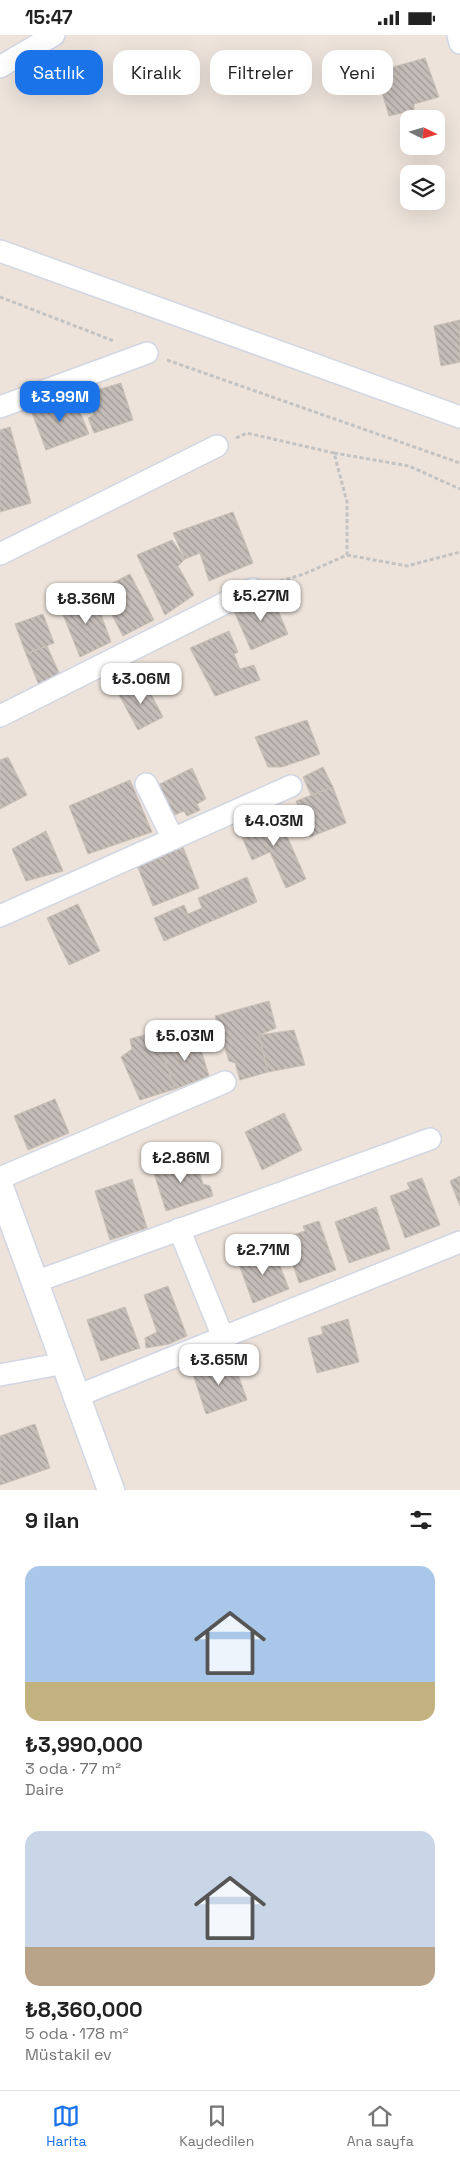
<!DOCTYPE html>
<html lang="tr">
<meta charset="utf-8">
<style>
:root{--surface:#fff;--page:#f6f6f6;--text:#222;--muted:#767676;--line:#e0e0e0;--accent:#1a73e8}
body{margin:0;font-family:"Space Grotesk",sans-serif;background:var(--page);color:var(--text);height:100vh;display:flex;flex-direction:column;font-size:19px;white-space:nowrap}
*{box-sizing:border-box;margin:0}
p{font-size:16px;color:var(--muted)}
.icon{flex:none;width:28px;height:28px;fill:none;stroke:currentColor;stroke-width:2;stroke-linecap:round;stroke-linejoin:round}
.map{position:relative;height:1455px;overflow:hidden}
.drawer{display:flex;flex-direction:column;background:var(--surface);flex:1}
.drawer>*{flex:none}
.hud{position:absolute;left:15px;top:15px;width:430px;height:45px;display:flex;gap:10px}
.needle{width:32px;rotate:95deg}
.controls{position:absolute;left:400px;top:75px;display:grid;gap:10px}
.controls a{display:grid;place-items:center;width:45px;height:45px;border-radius:10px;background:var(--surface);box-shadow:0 5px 20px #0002;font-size:25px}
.price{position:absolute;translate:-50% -42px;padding:0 11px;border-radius:10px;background:#fff;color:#222;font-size:16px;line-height:32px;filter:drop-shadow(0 1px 2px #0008)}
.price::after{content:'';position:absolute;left:50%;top:30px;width:15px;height:11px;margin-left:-8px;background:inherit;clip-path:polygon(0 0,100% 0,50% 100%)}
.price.selected{background:var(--accent);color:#fff}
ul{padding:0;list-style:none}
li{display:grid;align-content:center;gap:10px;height:265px;padding:0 25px}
li span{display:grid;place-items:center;height:155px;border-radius:15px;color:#555}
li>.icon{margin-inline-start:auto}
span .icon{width:90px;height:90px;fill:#fffc;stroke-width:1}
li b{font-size:21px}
h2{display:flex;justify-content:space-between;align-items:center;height:60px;padding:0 25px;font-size:21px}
.pill{padding:0 18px;border-radius:15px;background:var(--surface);box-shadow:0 5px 20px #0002;font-size:18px;line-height:45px}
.pill.selected{background:var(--accent);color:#fff}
.status{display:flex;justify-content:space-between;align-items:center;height:35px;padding:0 25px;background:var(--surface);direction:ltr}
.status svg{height:14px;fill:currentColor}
.tabs{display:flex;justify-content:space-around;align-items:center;height:70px;border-top:1px solid var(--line);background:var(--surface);font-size:14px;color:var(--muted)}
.tabs a{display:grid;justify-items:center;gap:2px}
.tabs .selected{color:var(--accent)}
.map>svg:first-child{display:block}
</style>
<div class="status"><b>15:47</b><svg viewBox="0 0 49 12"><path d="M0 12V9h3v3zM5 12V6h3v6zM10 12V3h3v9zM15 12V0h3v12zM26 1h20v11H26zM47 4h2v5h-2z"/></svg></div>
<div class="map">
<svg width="460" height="1455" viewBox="0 0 460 1455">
<defs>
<pattern id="building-back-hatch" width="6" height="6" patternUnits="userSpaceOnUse" patternTransform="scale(1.25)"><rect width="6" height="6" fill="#c5bdb8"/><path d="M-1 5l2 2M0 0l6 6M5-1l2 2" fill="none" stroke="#a09a96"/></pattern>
</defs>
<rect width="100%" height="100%" fill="#ede3db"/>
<path fill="url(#building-back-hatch)" stroke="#c8bfb5" d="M425,23L439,62L414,69V75L389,81L376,37Z
M460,285V327L441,331L434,291Z
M121,348L133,385L94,398L88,383L94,380L87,358Z
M73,360L89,399L46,415L32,378Z
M10,392L31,468L0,477V395Z
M233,477L253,528L209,546L200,518L185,524L173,498Z
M172,505L185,524L178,531L194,560L165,580L137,520Z
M130,539L154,585L123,601L99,555Z
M271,559L288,599L251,615L234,576Z
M94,560L111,607L80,622L60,572Z
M43,579L54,608L26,619L15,589Z
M229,596L238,617L234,619L240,634L254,630L260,645L215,661L190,613Z
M47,611L60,640L39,650L26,619Z
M143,644L163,682L138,695L118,658Z
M307,685L320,719L282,732H268L255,702Z
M8,722L27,760L0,774V725Z
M323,732L333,752L311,760L303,742Z
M192,733L206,764L197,769L200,775L187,781L184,776L170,782L158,750Z
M130,745L152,797L88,819L69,771Z
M333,752L346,788L310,802L296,766Z
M274,772L306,844L286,853L270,817L252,825L238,793L248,789L254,793L267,786L263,777Z
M46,796L63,836L26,846L12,814Z
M183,812L199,853L153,871L137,830Z
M247,842L257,867L164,906L154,883L184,870L188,879L202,873L198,863Z
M78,869L100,916L69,930L47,883Z
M269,966L276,993L259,1000L268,1037L240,1045L235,1028L229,1026L215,981Z
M294,995L305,1030L268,1037L259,1000Z
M155,997L175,1054L140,1065L121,1022L132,1014L130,1004Z
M197,1002L209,1041L175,1054L160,1012L182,1003L186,1007Z
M55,1064L69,1098L28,1115L14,1081Z
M284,1078L302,1115L262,1135L245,1097Z
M194,1122L203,1149L210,1151L213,1161L166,1176L153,1135Z
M460,1141V1171L450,1146Z
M422,1143L440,1190L405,1203L390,1161L410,1154L407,1148Z
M132,1144L147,1193L110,1205L95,1156Z
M376,1172L390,1214L349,1228L335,1187Z
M319,1186L336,1235L299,1248L284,1203L305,1196L303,1191Z
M273,1213L289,1254L253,1268L238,1227Z
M168,1251L187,1301L169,1309L146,1313L145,1303L157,1297L144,1260Z
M125,1272L140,1313L101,1326L87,1285Z
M348,1284L359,1327L317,1338L308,1303L323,1299L321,1292Z
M232,1322L247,1365L206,1379L192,1336Z
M35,1389L50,1433L0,1450V1401Z"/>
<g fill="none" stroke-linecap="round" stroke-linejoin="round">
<defs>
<path id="minor" d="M458,0L460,8
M0,32L54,0
M0,216L460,382
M0,372L147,318
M0,519L217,411
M0,681L253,554
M146,749L173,804
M0,881L291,751
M0,1143L225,1047
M179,1194L223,1302
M35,1247L430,1104
M0,1340L65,1328
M77,1361L460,1207"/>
<path id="tertiary" d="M0,1152L111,1455"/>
</defs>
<use href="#minor" stroke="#d1d6e3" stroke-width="24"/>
<use href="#tertiary" stroke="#d1d6e3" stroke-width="29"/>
<path stroke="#c3c3c3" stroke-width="3" stroke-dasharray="4 2.5" stroke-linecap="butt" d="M0,262L114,306
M167,325L460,428
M236,403L247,398L334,418L347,467V520L304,539L274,548
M334,418L409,431L460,454
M347,520L407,531L460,517"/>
<use href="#minor" stroke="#fff" stroke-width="21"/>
<use href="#tertiary" stroke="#fff" stroke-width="26"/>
</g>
</svg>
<div class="controls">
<a><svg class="needle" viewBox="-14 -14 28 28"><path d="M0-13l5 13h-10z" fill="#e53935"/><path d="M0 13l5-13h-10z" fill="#767676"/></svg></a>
<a><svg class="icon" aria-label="layers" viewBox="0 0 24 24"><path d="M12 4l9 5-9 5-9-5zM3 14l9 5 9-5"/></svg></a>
</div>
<b class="price selected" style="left:60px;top:388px">₺3.99M</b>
<b class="price" style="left:261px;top:587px">₺5.27M</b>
<b class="price" style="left:86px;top:590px">₺8.36M</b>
<b class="price" style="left:141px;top:670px">₺3.06M</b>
<b class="price" style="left:274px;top:812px">₺4.03M</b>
<b class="price" style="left:185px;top:1027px">₺5.03M</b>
<b class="price" style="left:181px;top:1149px">₺2.86M</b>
<b class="price" style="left:263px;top:1241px">₺2.71M</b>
<b class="price" style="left:219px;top:1351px">₺3.65M</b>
<div class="hud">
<a class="pill selected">Satılık</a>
<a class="pill">Kiralık</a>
<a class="pill">Filtreler</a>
<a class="pill">Yeni</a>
</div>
</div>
<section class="drawer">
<h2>9 ilan<svg class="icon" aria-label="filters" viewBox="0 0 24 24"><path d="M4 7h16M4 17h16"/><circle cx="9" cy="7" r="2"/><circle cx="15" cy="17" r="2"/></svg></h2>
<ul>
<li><span style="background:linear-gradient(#a9c7e8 75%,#c2b280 0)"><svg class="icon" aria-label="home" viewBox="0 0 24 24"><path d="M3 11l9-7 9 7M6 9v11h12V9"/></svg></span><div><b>₺3,990,000</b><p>3 oda · 77 m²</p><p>Daire</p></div></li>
<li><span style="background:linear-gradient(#c9d6e8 75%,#b9a48a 0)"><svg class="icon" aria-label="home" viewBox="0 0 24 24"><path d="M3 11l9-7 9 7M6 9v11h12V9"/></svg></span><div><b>₺8,360,000</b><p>5 oda · 178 m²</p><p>Müstakil ev</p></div></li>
</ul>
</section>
<nav class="tabs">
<a class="selected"><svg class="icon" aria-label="map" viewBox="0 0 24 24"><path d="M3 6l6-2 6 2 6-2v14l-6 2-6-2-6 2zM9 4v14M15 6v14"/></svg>Harita</a>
<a><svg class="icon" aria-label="saved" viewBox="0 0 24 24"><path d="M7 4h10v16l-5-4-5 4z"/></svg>Kaydedilen</a>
<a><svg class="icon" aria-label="home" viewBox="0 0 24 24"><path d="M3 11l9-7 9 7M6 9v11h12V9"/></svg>Ana sayfa</a>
</nav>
